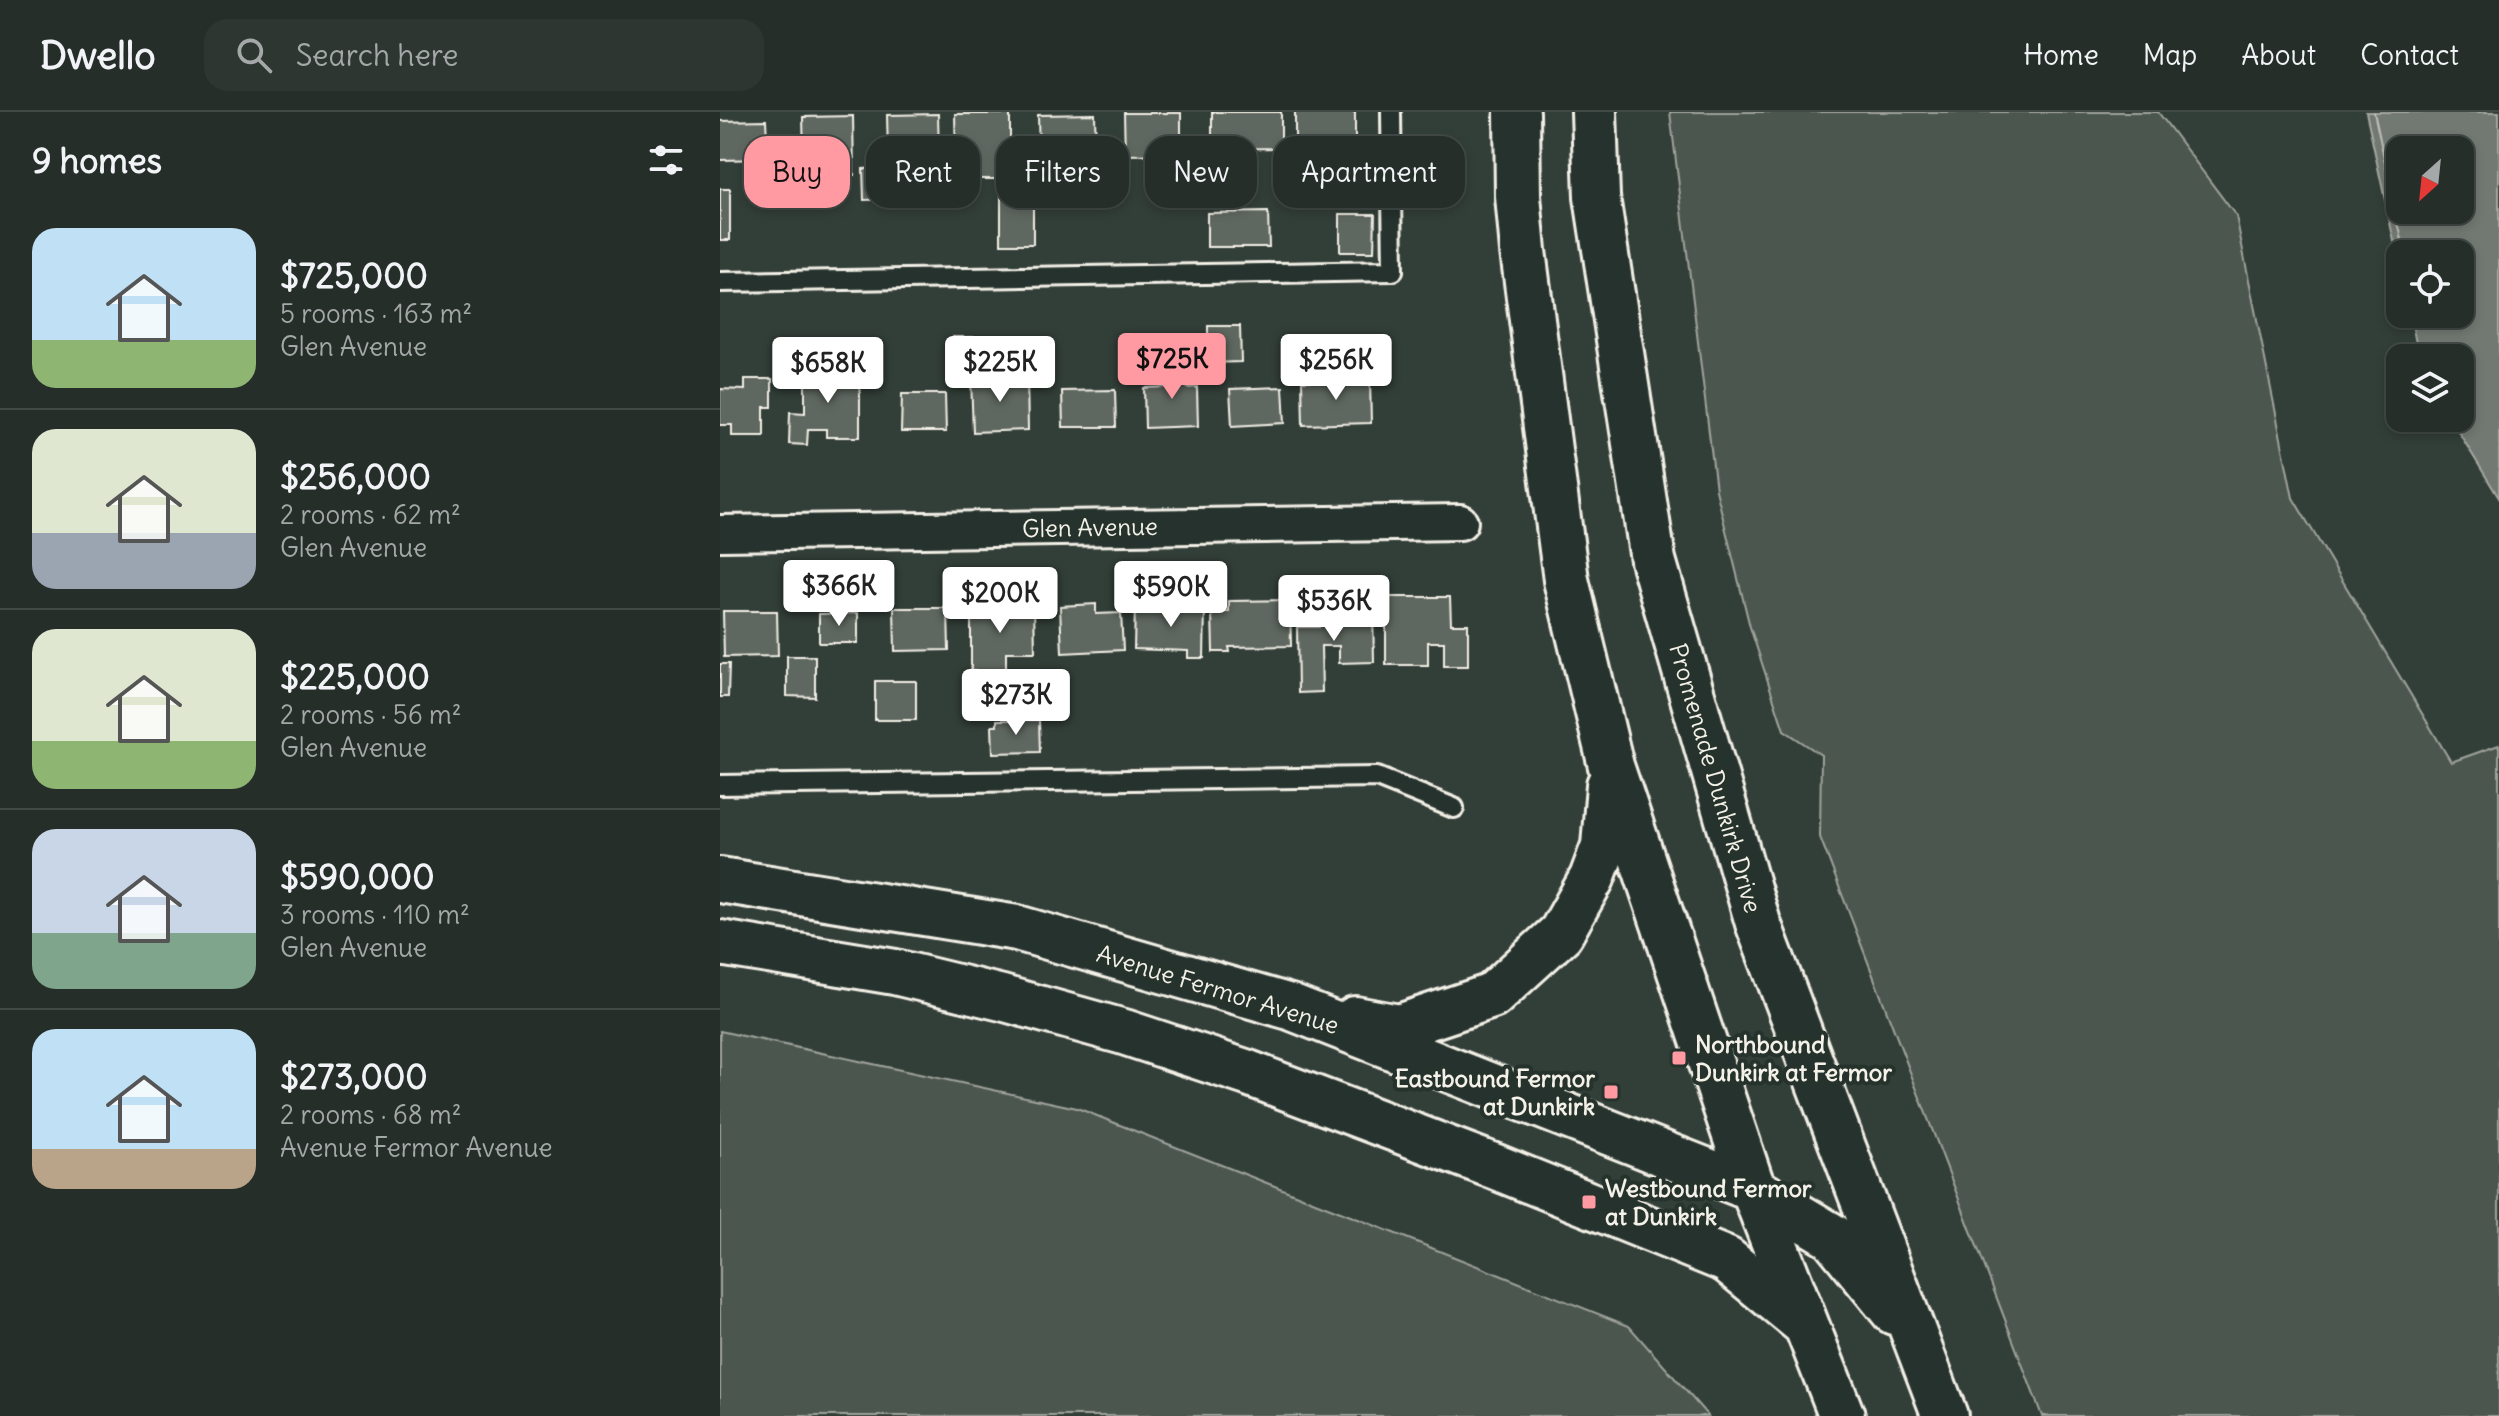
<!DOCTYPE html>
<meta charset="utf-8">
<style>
:root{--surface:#262e2a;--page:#2e3632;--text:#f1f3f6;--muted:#a4a8a8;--line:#424a47;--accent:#ff9aa2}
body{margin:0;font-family:Delius,sans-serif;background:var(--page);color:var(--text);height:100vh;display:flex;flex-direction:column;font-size:30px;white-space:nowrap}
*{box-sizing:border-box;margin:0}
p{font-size:26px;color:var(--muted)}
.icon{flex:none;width:44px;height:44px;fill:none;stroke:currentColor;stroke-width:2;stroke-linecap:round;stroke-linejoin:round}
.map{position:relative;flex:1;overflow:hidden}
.panel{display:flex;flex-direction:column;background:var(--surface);width:720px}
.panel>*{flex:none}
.hud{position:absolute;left:24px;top:24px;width:760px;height:72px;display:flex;gap:16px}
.needle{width:52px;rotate:207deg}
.fabs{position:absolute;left:1666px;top:24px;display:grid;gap:16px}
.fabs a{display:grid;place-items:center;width:88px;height:88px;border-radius:16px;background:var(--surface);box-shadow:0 4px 12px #0003,0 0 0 2px var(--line);font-size:40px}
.price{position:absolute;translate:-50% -68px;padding:0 18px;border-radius:8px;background:#fff;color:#222;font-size:26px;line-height:52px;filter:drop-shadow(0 2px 4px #0008)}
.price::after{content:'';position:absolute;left:50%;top:48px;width:24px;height:18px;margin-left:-12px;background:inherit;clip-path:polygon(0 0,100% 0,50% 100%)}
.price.selected{background:var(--accent);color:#111}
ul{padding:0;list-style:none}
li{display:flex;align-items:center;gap:24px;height:200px;padding:0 32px}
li+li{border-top:2px solid var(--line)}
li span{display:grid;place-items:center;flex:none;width:224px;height:160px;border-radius:24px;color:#555}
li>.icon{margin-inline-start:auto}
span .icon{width:96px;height:96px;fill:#fffc;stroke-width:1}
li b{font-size:34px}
h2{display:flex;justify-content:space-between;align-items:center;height:96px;padding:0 32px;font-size:34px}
.chip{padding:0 28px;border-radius:24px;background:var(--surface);box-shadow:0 4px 12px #0003,0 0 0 2px var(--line);font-size:28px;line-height:72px}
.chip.selected{background:var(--accent);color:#111}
header{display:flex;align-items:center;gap:48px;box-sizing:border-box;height:112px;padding:0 40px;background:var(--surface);border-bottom:2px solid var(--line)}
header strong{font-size:38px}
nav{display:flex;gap:44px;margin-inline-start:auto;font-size:28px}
.search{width:560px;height:72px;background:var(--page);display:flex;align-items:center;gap:20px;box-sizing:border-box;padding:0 28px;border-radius:24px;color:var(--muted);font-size:30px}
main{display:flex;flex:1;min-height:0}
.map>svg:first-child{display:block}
</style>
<header>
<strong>Dwello</strong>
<div class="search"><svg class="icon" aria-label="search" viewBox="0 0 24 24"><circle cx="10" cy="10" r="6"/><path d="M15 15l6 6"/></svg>Search here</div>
<nav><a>Home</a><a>Map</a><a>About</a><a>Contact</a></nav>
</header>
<main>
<section class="panel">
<h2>9 homes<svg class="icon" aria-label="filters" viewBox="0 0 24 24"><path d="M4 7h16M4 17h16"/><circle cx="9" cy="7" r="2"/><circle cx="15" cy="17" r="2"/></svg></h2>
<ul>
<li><span style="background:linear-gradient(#bfe0f5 70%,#8fb573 0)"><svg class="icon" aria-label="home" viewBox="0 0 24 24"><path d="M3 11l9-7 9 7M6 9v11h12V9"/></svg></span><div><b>$725,000</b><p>5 rooms · 163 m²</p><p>Glen Avenue</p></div></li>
<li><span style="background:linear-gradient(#dfe7d0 65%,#9aa5b1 0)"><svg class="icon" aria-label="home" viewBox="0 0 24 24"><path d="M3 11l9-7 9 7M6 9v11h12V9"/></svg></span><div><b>$256,000</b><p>2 rooms · 62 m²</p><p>Glen Avenue</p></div></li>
<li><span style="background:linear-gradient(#dfe7d0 70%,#8fb573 0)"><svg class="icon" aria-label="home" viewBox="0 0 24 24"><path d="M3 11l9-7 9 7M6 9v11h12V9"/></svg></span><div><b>$225,000</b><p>2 rooms · 56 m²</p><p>Glen Avenue</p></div></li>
<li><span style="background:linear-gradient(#c9d6e8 65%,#7fa58c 0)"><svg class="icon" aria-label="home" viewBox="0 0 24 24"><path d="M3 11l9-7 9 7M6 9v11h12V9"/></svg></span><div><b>$590,000</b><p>3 rooms · 110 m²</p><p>Glen Avenue</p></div></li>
<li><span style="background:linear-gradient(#bfe0f5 75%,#b9a48a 0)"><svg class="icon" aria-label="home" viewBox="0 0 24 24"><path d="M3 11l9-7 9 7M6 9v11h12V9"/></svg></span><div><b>$273,000</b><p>2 rooms · 68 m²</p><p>Avenue Fermor Avenue</p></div></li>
</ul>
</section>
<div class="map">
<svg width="1779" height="1304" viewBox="0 0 1779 1304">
<rect width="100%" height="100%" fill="#323e38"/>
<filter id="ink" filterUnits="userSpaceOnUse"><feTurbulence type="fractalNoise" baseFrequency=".0125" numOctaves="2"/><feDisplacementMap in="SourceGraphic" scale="16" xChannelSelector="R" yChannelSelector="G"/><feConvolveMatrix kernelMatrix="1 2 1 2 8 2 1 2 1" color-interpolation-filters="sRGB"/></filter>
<g filter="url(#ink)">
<path fill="#4c564f" stroke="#a0a49c" stroke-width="2" d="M950,0H1438L1516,104L1573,386L1731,650L1779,633V1304H1322L1100,725L1101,643L1064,618L1030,515L996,378Z
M0,919L357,996L909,1214L988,1304H0Z"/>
<path fill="#727972" stroke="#a6a9a1" stroke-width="2" fill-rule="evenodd" d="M1646,0H1779V386L1730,306H1740V246H1699L1690,202H1740V142H1680V157ZM1680,38H1740V98H1680Z"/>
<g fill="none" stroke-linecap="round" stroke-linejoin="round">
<path stroke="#c0c1b9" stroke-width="2" d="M1654,0L1685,142"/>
</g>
<path fill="#5f6861" stroke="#f4f1e8" stroke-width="2" d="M492,0H561V36L492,37Z
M575,0H635V39H575Z
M404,1H461V42L405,43Z
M218,2L219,42L168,43L167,3Z
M235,2H290V44H286V67H249V47L236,46Z
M375,2L376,42H369L370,66L344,67V41L319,42L318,3Z
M133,4L134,63L116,64L115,43H84L83,5Z
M46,8L48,47L0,48V9Z
M57,50H74L75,78L57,79Z
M460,51L482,52L481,83H460Z
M377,53H395V84H377Z
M161,56V65H175L176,87L144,88L143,57Z
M0,77H10V128H0Z
M281,77H313V132H281Z
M548,100L549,135H487V101Z
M620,102H655L654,140H620Z
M488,214H520L521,250L488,251Z
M233,225H258V233H271V255L234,256Z
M435,232L436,268H403V233Z
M446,252H466L467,276L477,275L478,314L425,316L424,276L446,275Z
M127,253V271H140V325H106V317H88L87,333L69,332L70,300L85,301V254Z
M307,264L308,318L253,320L251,266Z
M25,267H52V295H44V324H12V313H0V277L25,278Z
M650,268L651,311L583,313L582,269Z
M563,275L565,311L512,314L510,277Z
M395,278L396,315H343L342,279Z
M182,282H225L226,320H181Z
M666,485H730L731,512H748V554H724V530H708V553H666Z
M570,488L571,534L509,535L510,540H493L492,500H509V489Z
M267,490V494H314L315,540H286V559H251V491Z
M376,492V502L401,501L403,538L342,541L340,494Z
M415,494L485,495L484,546H468V539L414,537Z
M174,496H228L229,538L175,539Z
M653,496L654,550L619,551V534H601L602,580L578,581L577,515H599L598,497Z
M3,499H57L58,544L4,545Z
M138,501V531H99V502Z
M67,544H95V585L67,584Z
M0,552H9L8,585H0Z
M155,569H196V608H155Z
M277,608H319L320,640L273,641L272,614H277Z"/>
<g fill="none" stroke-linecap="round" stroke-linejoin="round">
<defs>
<path id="lane" d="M0,170L673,159L671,0
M0,673L657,665L734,696"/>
<path id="street" d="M0,421L740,410"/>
<path id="secondary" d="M797,0L798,84L803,139L846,468L891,654L1033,1077L1122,1304
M874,0L877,85L933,448L1038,811L1225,1304
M0,768L297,816L570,895L1033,1077L1112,1124L1174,1200
M0,831L175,860L282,886L404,920L528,961L776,1055L1007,1148L1086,1213
M635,907L679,915L772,884L841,821L872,766L884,734L889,673"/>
</defs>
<use href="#lane" stroke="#f4f1e8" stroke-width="24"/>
<use href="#street" stroke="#f4f1e8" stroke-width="40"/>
<use href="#secondary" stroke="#f4f1e8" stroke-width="50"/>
<use href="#lane" stroke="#26332d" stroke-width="18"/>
<use href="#street" stroke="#26332d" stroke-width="34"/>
<use href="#secondary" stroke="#26332d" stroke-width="44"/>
</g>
</g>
<g fill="#ff9aa2" stroke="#26332d" stroke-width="3">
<rect x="951" y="938" width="16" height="16" rx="4"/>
<rect x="883" y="972" width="16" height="16" rx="4"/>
<rect x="861" y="1082" width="16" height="16" rx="4"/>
</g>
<g text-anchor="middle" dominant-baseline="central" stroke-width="8" stroke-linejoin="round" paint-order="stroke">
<g font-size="24" fill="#f4f1e8" stroke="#26332d">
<text transform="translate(370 415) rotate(-1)">Glen Avenue</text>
<text transform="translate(996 666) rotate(74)">Promenade Dunkirk Drive</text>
<text transform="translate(498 877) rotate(17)">Avenue Fermor Avenue</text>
</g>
<g font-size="24" font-weight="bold" fill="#f4f1e8" stroke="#26332d" text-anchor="start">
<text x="975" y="932">Northbound<tspan x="975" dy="28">Dunkirk at Fermor</tspan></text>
<text x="875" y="966" text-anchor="end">Eastbound Fermor<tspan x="875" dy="28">at Dunkirk</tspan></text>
<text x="885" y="1076">Westbound Fermor<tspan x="885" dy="28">at Dunkirk</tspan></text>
</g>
</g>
</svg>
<div class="fabs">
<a><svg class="needle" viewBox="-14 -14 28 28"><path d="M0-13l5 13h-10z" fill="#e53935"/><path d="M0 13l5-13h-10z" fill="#a4a8a8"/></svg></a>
<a><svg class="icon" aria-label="locate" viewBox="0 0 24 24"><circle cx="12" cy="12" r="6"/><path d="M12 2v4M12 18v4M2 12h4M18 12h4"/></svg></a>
<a><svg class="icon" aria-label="layers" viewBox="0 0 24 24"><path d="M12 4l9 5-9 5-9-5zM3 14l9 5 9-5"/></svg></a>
</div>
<b class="price selected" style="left:452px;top:289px">$725K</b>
<b class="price" style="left:616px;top:290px">$256K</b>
<b class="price" style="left:280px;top:292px">$225K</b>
<b class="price" style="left:108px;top:293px">$658K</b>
<b class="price" style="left:119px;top:516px">$366K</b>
<b class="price" style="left:451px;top:517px">$590K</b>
<b class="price" style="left:280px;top:523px">$200K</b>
<b class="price" style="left:614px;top:531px">$536K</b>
<b class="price" style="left:296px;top:625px">$273K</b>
<div class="hud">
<a class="chip selected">Buy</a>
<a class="chip">Rent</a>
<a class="chip">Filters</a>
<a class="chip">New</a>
<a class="chip">Apartment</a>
</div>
</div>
</main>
